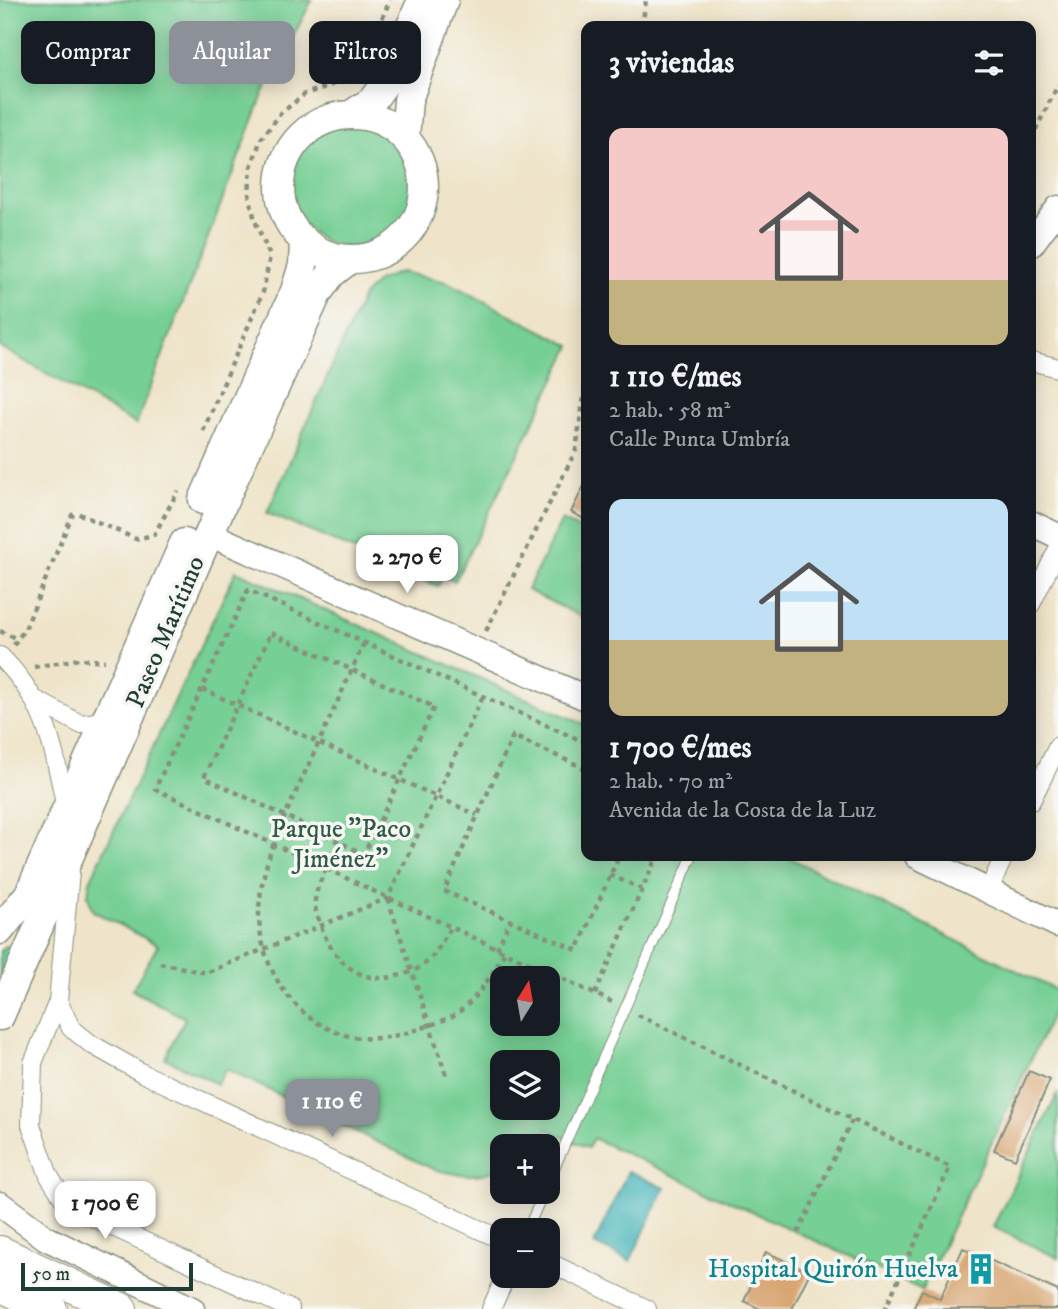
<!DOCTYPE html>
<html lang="es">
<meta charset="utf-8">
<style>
:root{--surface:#171b24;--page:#242831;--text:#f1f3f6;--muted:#9ea1a6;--accent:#8c9099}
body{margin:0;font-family:"IM FELL DW Pica",serif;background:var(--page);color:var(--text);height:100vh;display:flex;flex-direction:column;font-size:26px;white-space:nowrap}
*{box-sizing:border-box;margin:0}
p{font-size:23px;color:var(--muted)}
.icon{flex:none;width:38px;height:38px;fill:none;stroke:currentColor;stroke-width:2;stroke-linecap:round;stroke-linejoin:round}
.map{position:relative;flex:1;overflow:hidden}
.side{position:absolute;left:581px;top:21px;width:455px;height:840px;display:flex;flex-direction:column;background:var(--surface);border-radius:14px;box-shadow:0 4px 18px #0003}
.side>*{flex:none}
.hud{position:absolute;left:21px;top:21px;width:455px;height:63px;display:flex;gap:14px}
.needle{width:46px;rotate:11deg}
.buttons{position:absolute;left:490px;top:966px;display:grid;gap:14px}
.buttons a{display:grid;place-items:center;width:70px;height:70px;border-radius:14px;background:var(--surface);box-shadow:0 4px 18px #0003;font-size:35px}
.scale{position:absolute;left:21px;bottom:18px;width:172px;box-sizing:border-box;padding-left:7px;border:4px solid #1f3d34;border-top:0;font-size:19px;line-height:24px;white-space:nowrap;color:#1f3d34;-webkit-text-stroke:5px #f6f6f2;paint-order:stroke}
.price{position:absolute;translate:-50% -60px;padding:0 16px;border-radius:14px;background:#fff;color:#222;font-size:23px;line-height:46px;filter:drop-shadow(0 2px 4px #0008)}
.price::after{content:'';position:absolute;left:50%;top:42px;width:21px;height:16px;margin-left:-10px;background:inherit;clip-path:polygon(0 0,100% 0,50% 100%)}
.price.on{background:var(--accent);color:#fff}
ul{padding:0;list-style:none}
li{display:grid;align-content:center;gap:14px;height:371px;padding:0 28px}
li span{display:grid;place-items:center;height:217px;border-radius:14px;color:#555}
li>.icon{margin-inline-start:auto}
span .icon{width:126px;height:126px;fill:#fffc;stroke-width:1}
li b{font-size:30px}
h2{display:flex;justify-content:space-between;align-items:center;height:84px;padding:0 28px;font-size:30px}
.tag{padding:0 24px;border-radius:14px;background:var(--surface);box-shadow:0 4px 18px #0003;font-size:24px;line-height:63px}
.tag.on{background:var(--accent);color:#fff}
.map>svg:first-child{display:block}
</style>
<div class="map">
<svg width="1058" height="1309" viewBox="0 0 1058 1309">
<rect width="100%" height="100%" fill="#f6f6f2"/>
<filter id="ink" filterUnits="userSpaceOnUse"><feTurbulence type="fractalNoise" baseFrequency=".0143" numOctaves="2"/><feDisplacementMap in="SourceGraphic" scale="14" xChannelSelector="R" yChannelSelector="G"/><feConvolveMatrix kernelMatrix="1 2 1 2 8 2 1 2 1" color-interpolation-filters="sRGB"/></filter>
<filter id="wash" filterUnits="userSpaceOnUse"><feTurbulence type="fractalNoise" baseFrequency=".00686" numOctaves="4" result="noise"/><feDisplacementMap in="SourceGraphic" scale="28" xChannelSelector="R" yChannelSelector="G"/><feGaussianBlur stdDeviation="1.57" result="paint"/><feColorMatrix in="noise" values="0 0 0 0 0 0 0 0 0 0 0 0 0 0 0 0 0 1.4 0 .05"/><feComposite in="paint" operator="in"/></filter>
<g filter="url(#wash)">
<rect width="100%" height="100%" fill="#efe4c9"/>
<path fill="#76cf94" stroke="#4a8664" stroke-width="2" fill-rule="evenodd" d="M0,0H312L262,97L136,424L0,347Z
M291 186a61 61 0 1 1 122 0a61 61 0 1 1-122 0Z
M401,272L447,282L571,346L455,581L443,576L438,586L267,513L363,296L379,280Z
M562,520L586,532V619L527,590Z
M236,571L586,725V856H786L1058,991V1002L922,1290L593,1138L588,1148L547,1129C537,1152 524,1146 502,1146V1167C478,1179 461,1175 435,1170L226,1069L217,1084L165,1058L185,1018L132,990L158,945L93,911L88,896L90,881ZM502,978H548V1024H502ZM502,1062H548V1108H502Z
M6,946L13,950L0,978V951Z
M1058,1093V1258L993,1227Z"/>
<path fill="#44b4ba" stroke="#327877" stroke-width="2" d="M628,1171L665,1188L630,1261L594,1244Z"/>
<g id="blocks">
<path fill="#d8a571" d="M586,482V520L571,512Z
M1029,1071L1050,1080L1015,1159L994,1150Z
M963,1248L1058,1291V1309H913L922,1290L940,1299Z
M766,1252L810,1272L792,1309H760L744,1301Z"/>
</g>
</g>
<g filter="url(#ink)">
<use href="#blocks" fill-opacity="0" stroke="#87907e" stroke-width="2"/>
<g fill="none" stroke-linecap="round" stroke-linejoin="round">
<defs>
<path id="lane" d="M548,1183L692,856
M527,1230L544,1192"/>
<path id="street" d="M1031,361L1058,368
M1031,604L1058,549
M0,656C47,702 53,747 66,808
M36,700L80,724L105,721
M1031,801L1058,746
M70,872L58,1001L71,1028L91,1044L144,1074L502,1240
M988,892L1004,856
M58,1001L33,1063L31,1125L49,1176L68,1206L290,1309
M548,1262L647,1309
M491,1309L506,1276"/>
<path id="secondary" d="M1031,245L1058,208
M1031,523L1058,536
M209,534L586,698
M917,856L1058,925
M0,1204L46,1238L192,1309"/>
<path id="primary" d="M351,115L372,101L388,79L422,0
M280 187a72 72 0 1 1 144 0a72 72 0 1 1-144 0Z
M405,138L408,100L444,0
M203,500L295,291L303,265L304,240
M0,930L29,894L184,543
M0,1016L209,534L317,294L331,274L350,259"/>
<path id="highway" d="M0,1252L121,1309
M0,1285L51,1309"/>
</defs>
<use href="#lane" stroke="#87907e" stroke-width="11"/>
<use href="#street" stroke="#87907e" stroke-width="20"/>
<use href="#secondary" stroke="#87907e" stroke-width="27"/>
<use href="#primary" stroke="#87907e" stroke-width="31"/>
<use href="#highway" stroke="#87907e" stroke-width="34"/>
<path stroke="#87907e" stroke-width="4.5" stroke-dasharray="5 5" stroke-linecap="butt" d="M642,26L646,0
M1031,139L1058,85
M203,431L263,292L270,256L255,221L249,194L251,167L261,139L281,113L305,94L343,81L361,68L390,0
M0,631L17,639
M486,631L576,450L586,380
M271,633L434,707L364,854L204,777Z
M364,643C345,685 326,727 307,768C286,815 260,861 259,913C259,968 295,1023 349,1036C372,1042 400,1036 422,1028C433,1024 446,1020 456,1014C479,998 491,975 505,952
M14,645L26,627L72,515L77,513L136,539L154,535L178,491
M34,667L79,659L105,661
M202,689L477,815
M586,743L248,590L155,789L612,1002
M586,769L513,736L444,891L577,950L619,856
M326,869C321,880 314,893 315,905C315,911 319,919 321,926C332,959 359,986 397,976C410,973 421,969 430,959C439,950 444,937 451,927
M610,875L642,889
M388,899L446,1075
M497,949L510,920
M160,963L206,973L388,898L483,696
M595,994L657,856
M638,1015L950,1167L885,1309
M798,1233L852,1120"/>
<use href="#lane" stroke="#fff" stroke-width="9"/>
<use href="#street" stroke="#fff" stroke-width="18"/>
<use href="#secondary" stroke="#fff" stroke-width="24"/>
<use href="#primary" stroke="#fff" stroke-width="28"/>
<use href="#highway" stroke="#fff" stroke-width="32"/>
</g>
</g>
<defs>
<symbol id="building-bare" viewBox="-9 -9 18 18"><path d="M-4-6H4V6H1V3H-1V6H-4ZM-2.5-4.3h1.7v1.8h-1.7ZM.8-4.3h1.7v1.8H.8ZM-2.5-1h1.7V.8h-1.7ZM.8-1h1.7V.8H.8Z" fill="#0f9aa8" stroke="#f6f6f2" stroke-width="2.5" paint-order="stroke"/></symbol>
</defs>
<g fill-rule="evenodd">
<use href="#building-bare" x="959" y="1247" width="44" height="44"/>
</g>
<g text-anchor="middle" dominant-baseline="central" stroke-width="7" stroke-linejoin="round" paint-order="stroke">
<g font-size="26" fill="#1f3d34" stroke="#f6f6f2">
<text transform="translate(166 632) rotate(-67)">Paseo Marítimo</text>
</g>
<g font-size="26" fill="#305a47" stroke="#f6f6f2">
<text x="341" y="829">Parque "Paco<tspan x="341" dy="30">Jiménez"</tspan></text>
</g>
<g font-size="26" fill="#0d838f" stroke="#f6f6f2" text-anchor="end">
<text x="958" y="1269">Hospital Quirón Huelva</text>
</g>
</g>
</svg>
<div class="buttons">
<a><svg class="needle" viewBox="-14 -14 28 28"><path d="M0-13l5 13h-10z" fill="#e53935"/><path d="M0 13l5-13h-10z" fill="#9ea1a6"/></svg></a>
<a><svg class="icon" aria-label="layers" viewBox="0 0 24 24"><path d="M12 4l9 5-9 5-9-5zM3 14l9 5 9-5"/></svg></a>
<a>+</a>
<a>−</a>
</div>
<div class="scale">50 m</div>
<b class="price" style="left:407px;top:595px">2 270 €</b>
<b class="price on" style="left:332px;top:1139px">1 110 €</b>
<b class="price" style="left:105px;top:1241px">1 700 €</b>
<div class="hud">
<a class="tag">Comprar</a>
<a class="tag on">Alquilar</a>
<a class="tag">Filtros</a>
</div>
<section class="side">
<h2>3 viviendas<svg class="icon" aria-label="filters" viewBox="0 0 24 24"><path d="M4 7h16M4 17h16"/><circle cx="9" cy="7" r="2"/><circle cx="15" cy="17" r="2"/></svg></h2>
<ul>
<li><span style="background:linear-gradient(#f6c9c9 70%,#c2b280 0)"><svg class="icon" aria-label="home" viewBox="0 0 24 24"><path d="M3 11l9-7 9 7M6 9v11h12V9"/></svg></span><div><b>1 110 €/mes</b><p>2 hab. · 58 m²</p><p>Calle Punta Umbría</p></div></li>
<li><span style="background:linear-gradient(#bfe0f5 65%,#c2b280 0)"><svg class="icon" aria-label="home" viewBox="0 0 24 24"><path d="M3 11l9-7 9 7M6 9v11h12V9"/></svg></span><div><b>1 700 €/mes</b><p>2 hab. · 70 m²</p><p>Avenida de la Costa de la Luz</p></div></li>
</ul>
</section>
</div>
